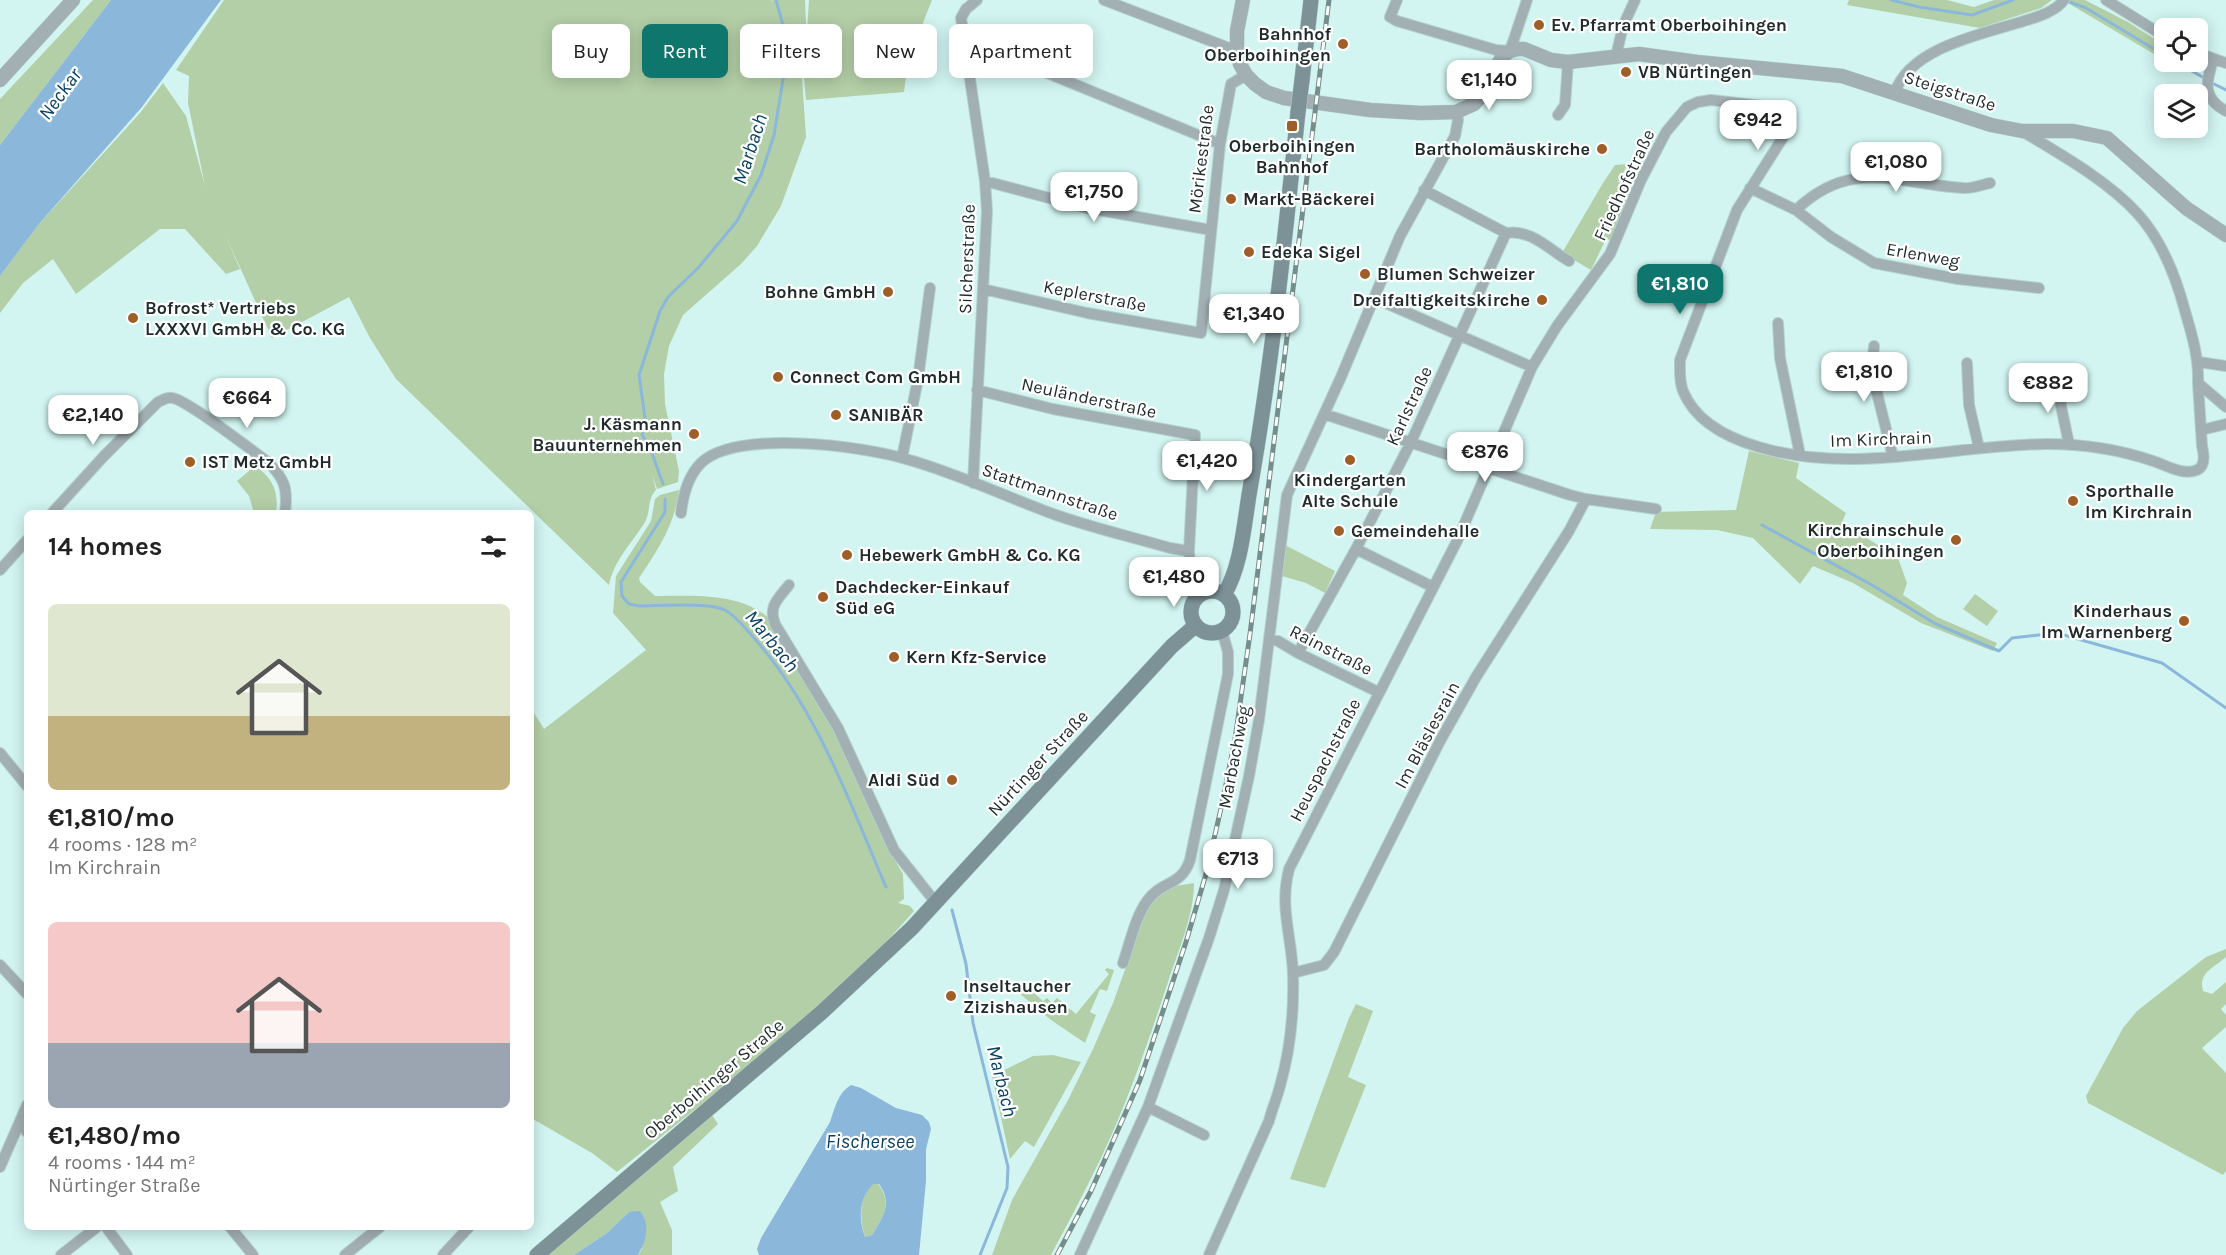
<!DOCTYPE html>
<meta charset="utf-8">
<style>
:root{--surface:#fff;--page:#f6f6f6;--text:#222;--muted:#767676;--accent:#0f766e}
body{margin:0;font-family:Karla,sans-serif;background:var(--page);color:var(--text);height:100vh;display:flex;flex-direction:column;font-size:22px;white-space:nowrap}
*{box-sizing:border-box;margin:0}
p{font-size:20px;color:var(--muted)}
.icon{flex:none;width:33px;height:33px;fill:none;stroke:currentColor;stroke-width:2;stroke-linecap:round;stroke-linejoin:round}
.map{position:relative;flex:1;overflow:hidden}
.drawer{position:absolute;left:24px;top:510px;width:510px;height:720px;display:flex;flex-direction:column;background:var(--surface);border-radius:9px;box-shadow:0 3px 15px #0003}
.drawer>*{flex:none}
.banner{position:absolute;left:552px;top:24px;width:570px;height:54px;display:flex;gap:12px}
.controls{position:absolute;left:2154px;top:18px;display:grid;gap:12px}
.controls a{display:grid;place-items:center;width:54px;height:54px;border-radius:9px;background:var(--surface);box-shadow:0 3px 15px #0003;font-size:30px}
.price{position:absolute;translate:-50% -51px;padding:0 14px;border-radius:12px;background:#fff;color:#222;font-size:20px;line-height:39px;filter:drop-shadow(0 2px 3px #0008)}
.price::after{content:'';position:absolute;left:50%;top:36px;width:18px;height:14px;margin-left:-9px;background:inherit;clip-path:polygon(0 0,100% 0,50% 100%)}
.price.on{background:var(--accent);color:#fff}
ul{padding:0;list-style:none}
li{display:grid;align-content:center;gap:12px;height:318px;padding:0 24px}
li span{display:grid;place-items:center;height:186px;border-radius:9px;color:#555}
li>.icon{margin-inline-start:auto}
span .icon{width:108px;height:108px;fill:#fffc;stroke-width:1}
li b{font-size:26px}
h2{display:flex;justify-content:space-between;align-items:center;height:72px;padding:0 24px;font-size:26px}
.chip{padding:0 21px;border-radius:9px;background:var(--surface);box-shadow:0 3px 15px #0003;font-size:21px;line-height:54px}
.chip.on{background:var(--accent);color:#fff}
.map>svg:first-child{display:block}
</style>
<div class="map">
<svg width="2226" height="1255" viewBox="0 0 2226 1255">
<rect width="100%" height="100%" fill="#d2f5f1"/>
<path fill="#b3cfa7" d="M93,0H111L0,145V99Z
M224,0H771L773,2L772,0H805L806,23L802,77L806,137L781,206L757,246L741,264L683,315L669,346L664,374L665,404L679,471L678,482L657,489L652,474L656,490C647,499 651,511 645,522C632,543 614,560 609,585L396,379L370,338L349,297L272,338L224,232L240,269L226,274L185,229H160L76,294L53,259L23,283L0,313V276L39,224L140,113L163,83L186,116L205,186L188,103L189,76L176,70Z
M809,0H932L908,61L904,92L806,100L804,78Z
M1849,0H1947L1974,7L1994,0H2052L2041,8L1980,28L1847,5Z
M2070,0H2085L2128,22L2164,45V60L2068,3Z
M1628,164L1618,182L1632,189L1612,240L1606,239L1591,270L1562,253L1603,183L1615,165Z
M1749,451L1799,463L1796,478L1846,513L1842,522L1898,558L1907,583L1903,595L1937,617L1997,643L1993,651L1921,623L1853,583L1813,566L1800,584L1753,538L1717,530L1650,529L1656,512L1736,510Z
M255,466C273,478 279,492 276,513H254L249,496L237,481Z
M679,490C675,524 658,550 639,578L640,582L655,596C692,596 740,592 770,619L836,730L885,843L903,874L904,899L898,903L910,906L914,911C827,1011 719,1089 617,1172L592,1153L531,1118V708L544,729L646,650L613,613L616,576L651,521L655,499L660,495Z
M1285,545L1335,571L1325,593L1306,583L1282,576Z
M1975,594L1998,611L1987,626L1963,609Z
M1194,883C1194,915 1179,949 1169,979C1149,1040 1128,1101 1101,1158C1085,1191 1068,1223 1051,1255H992L1012,1200L1068,1100L1093,1049L1113,1003L1143,920L1151,904L1159,893L1169,887Z
M2226,949V957C2214,968 2198,972 2203,991L2212,994L2226,982V1004L2221,1009L2226,1015V1027L2202,1048L2226,1073V1171L2223,1175L2088,1103L2086,1096L2123,1028L2137,1011L2206,957Z
M1107,968L1114,970L1107,991L1100,989L1090,1012L1096,1015L1085,1043L1051,1020L1019,993L1026,986L1043,1001L1047,998L1052,1003L1057,998L1076,1014L1109,974L1105,970Z
M1356,1004L1373,1011L1348,1077L1366,1085L1325,1188L1290,1179L1349,1018Z
M1053,1055L1081,1062L1034,1147L1025,1141L1010,1159L992,1076L1033,1056Z
M712,1115L718,1124L673,1167L678,1191L660,1202L672,1230V1255H638L642,1249L629,1212L607,1233L574,1255H548Z
M873,1183L878,1184C893,1203 883,1217 872,1235L865,1237C859,1217 859,1199 873,1183Z"/>
<path fill="#8bb8da" fill-rule="evenodd" d="M111,0H221L142,107L39,224L0,276V145Z
M851,1085L861,1088L896,1108L922,1115L929,1122L931,1129L926,1149V1181L919,1255H759L757,1249L761,1238L830,1122C835,1107 838,1093 851,1085ZM873,1184H879C893,1203 883,1217 872,1235L865,1237C858,1218 859,1199 873,1184Z
M640,1211C651,1225 646,1241 638,1255H574L607,1233L629,1212Z"/>
<g fill="none" stroke-linecap="round" stroke-linejoin="round">
<path stroke="#8bb8da" stroke-width="3" d="M1891,0L1919,7L1972,15L2013,0
M2067,1L2086,8L2164,55
M2176,62L2206,79
M2212,83L2226,90
M663,484L649,445L642,435L645,418L639,375L660,311L668,297L698,268L737,221L761,175L774,135L785,67L783,25L776,0
M665,499V512L621,582L622,596L629,604L639,606C657,606 710,602 725,610C736,616 746,629 754,638C817,709 849,801 886,887
M1762,525L1872,585L1934,623L1999,651L2012,638L2057,633L2162,663L2226,708
M952,910L966,964L973,1023L1008,1167L1007,1188L980,1255"/>
<defs>
<path id="minor" d="M1104,0L1237,51
M1397,0L1390,17L1397,21L1496,50L1510,51L1527,0
M2106,0L2164,36
M962,38L1220,144
M2198,53L2226,63
M1616,56L1623,26L1635,0
M2213,60C2206,83 2202,98 2226,111
M1895,92C1911,47 1983,34 2024,21C2037,17 2055,12 2064,0
M1558,115L1565,105L1568,62
M2022,131C2060,154 2108,181 2137,213C2162,240 2176,277 2185,311C2192,335 2199,358 2198,383L2226,407
M985,181L1087,208L1211,230
M1750,188L1796,210L1831,237L1874,263L1958,279L2039,288
M1424,190L1506,233C1532,229 1549,250 1569,261
M1796,210C1851,157 1898,184 1963,188C1971,189 1981,185 1990,183
M983,289L1087,313L1201,333L1220,144L1231,84L1246,75
M1374,298L1532,367
M1778,323L1780,358L1800,455
M1874,346L1872,373L1893,457
M2199,362L2226,366
M1967,363L1969,405L1979,448
M2060,380L2061,406L2069,444
M977,390L1053,409L1195,435L1189,551L1191,582L1199,595
M1324,414L1570,495L1586,499L1656,509
M2201,430L2226,424
M902,458L918,379L930,288
M973,483L987,211L985,181L961,18L966,9L977,0
M52,513L104,456L158,402C163,400 167,397 172,398C186,399 251,450 268,462C285,479 288,489 285,513
M681,513C683,495 688,476 701,463C737,429 862,446 906,459C957,473 1006,497 1056,515C1093,528 1132,537 1170,548L1189,551
M1356,549L1433,587
M0,570L27,540
M789,585C778,599 768,606 775,624L838,728L894,850L936,903
M1269,639L1278,641L1298,653L1378,692
M1298,653L1356,549L1411,442L1506,233
M0,753L27,786
M1123,963C1130,943 1135,918 1147,901C1162,880 1181,887 1190,860L1228,674V652L1222,631
M0,965L27,994
M1293,973L1324,965L1334,952L1440,741L1476,677L1569,531L1586,499
M1148,1107L1204,1135
M19,1123L27,1132
M0,1167L27,1105
M106,1227L127,1255
M230,1227L253,1255
M61,1255L97,1227
M345,1255L380,1227
M443,1255L469,1227
M1080,1255L1148,1107L1209,938L1224,890L1249,776L1259,720L1287,495L1341,377L1400,236L1455,136L1458,120L1456,112
M1209,1255L1269,1121C1272,1109 1277,1098 1280,1086C1290,1051 1294,1011 1293,975C1292,936 1279,909 1289,869L1457,541L1532,367L1557,326L1610,254L1641,180L1666,132L1687,107L1698,102L1711,100L1763,106L1785,114L1788,120L1787,131L1737,210L1680,360C1680,371 1679,381 1683,391C1706,448 1802,460 1856,459C1920,458 1982,445 2046,444C2083,444 2118,449 2153,461C2166,465 2183,476 2197,470C2206,466 2204,454 2202,446L2198,383"/>
<path id="tertiary" d="M1243,0L1237,31V51L1240,64L1246,75L1255,84L1266,92L1284,98L1370,110L1421,113L1456,112L1474,104L1482,95L1502,57L1510,51L1517,49H1524L1551,60L1568,62L1639,54L1697,62L1842,76L1991,125L2022,131H2073L2107,138L2186,208L2226,235
M0,80L73,0"/>
<path id="secondary" d="M1302,80L1311,0
M1191 612a21 21 0 1 1 42 0a21 21 0 1 1-42 0Z
M1224,595C1242,565 1244,523 1250,489C1272,364 1285,238 1298,112
M537,1255L822,1012L912,928L1172,646L1195,626"/>
</defs>
<use href="#minor" stroke="#b2d1cd" stroke-width="12"/>
<use href="#tertiary" stroke="#b2d1cd" stroke-width="15"/>
<use href="#secondary" stroke="#b2d1cd" stroke-width="16"/>
<use href="#minor" stroke="#a2afb3" stroke-width="10"/>
<use href="#tertiary" stroke="#a2afb3" stroke-width="14"/>
<use href="#secondary" stroke="#7d9297" stroke-width="15"/>
<defs>
<path id="rail" d="M1057,1255L1091,1191L1140,1080L1186,942L1206,874L1222,804L1235,739L1250,634L1329,0"/>
</defs>
<use href="#rail" stroke="#768e8b" stroke-width="5"/>
<use href="#rail" stroke="#fff" stroke-width="3" stroke-dasharray="9" stroke-linecap="butt"/>
<defs>
<path id="secondary-bridge" d="M1298,112L1302,80"/>
</defs>
<use href="#secondary-bridge" stroke="#b2d1cd" stroke-width="16" stroke-linecap="butt"/>
<use href="#secondary-bridge" stroke="#7d9297" stroke-width="15"/>
</g>
<g fill="#9e5e27" stroke="#fff" stroke-width="2">
<circle cx="1539" cy="25" r="6"/>
<circle cx="1343" cy="44" r="6"/>
<circle cx="1626" cy="72" r="6"/>
<rect x="1286" y="120" width="12" height="12" rx="3"/>
<circle cx="1602" cy="149" r="6"/>
<circle cx="1231" cy="199" r="6"/>
<circle cx="1249" cy="252" r="6"/>
<circle cx="1365" cy="274" r="6"/>
<circle cx="888" cy="292" r="6"/>
<circle cx="1542" cy="300" r="6"/>
<circle cx="133" cy="318" r="6"/>
<circle cx="778" cy="377" r="6"/>
<circle cx="836" cy="415" r="6"/>
<circle cx="694" cy="434" r="6"/>
<circle cx="1350" cy="460" r="6"/>
<circle cx="190" cy="462" r="6"/>
<circle cx="2073" cy="501" r="6"/>
<circle cx="1339" cy="531" r="6"/>
<circle cx="1956" cy="540" r="6"/>
<circle cx="847" cy="555" r="6"/>
<circle cx="823" cy="597" r="6"/>
<circle cx="2184" cy="621" r="6"/>
<circle cx="894" cy="657" r="6"/>
<circle cx="952" cy="780" r="6"/>
<circle cx="951" cy="996" r="6"/>
</g>
<g text-anchor="middle" dominant-baseline="central" stroke-width="4.5" stroke-linejoin="round" paint-order="stroke">
<g font-size="18" font-weight="bold" fill="#1f2c2b" stroke="#fff" text-anchor="start">
<text x="1551" y="25">Ev. Pfarramt Oberboihingen</text>
<text x="1331" y="34" text-anchor="end">Bahnhof<tspan x="1331" dy="21">Oberboihingen</tspan></text>
<text x="1638" y="72">VB Nürtingen</text>
<text x="1292" y="146" text-anchor="middle">Oberboihingen<tspan x="1292" dy="21">Bahnhof</tspan></text>
<text x="1590" y="149" text-anchor="end">Bartholomäuskirche</text>
<text x="1243" y="199">Markt-Bäckerei</text>
<text x="1261" y="252">Edeka Sigel</text>
<text x="1377" y="274">Blumen Schweizer</text>
<text x="876" y="292" text-anchor="end">Bohne GmbH</text>
<text x="1530" y="300" text-anchor="end">Dreifaltigkeitskirche</text>
<text x="145" y="308">Bofrost* Vertriebs<tspan x="145" dy="21">LXXXVI GmbH &amp; Co. KG</tspan></text>
<text x="790" y="377">Connect Com GmbH</text>
<text x="848" y="415">SANIBÄR</text>
<text x="682" y="424" text-anchor="end">J. Käsmann<tspan x="682" dy="21">Bauunternehmen</tspan></text>
<text x="202" y="462">IST Metz GmbH</text>
<text x="1350" y="480" text-anchor="middle">Kindergarten<tspan x="1350" dy="21">Alte Schule</tspan></text>
<text x="2085" y="491">Sporthalle<tspan x="2085" dy="21">Im Kirchrain</tspan></text>
<text x="1944" y="530" text-anchor="end">Kirchrainschule<tspan x="1944" dy="21">Oberboihingen</tspan></text>
<text x="1351" y="531">Gemeindehalle</text>
<text x="859" y="555">Hebewerk GmbH &amp; Co. KG</text>
<text x="835" y="587">Dachdecker-Einkauf<tspan x="835" dy="21">Süd eG</tspan></text>
<text x="2172" y="611" text-anchor="end">Kinderhaus<tspan x="2172" dy="21">Im Warnenberg</tspan></text>
<text x="906" y="657">Kern Kfz-Service</text>
<text x="940" y="780" text-anchor="end">Aldi Süd</text>
<text x="963" y="986">Inseltaucher<tspan x="963" dy="21">Zizishausen</tspan></text>
</g>
<g font-size="18" fill="#1f2c2b" stroke="#fff">
<text transform="translate(1950 91) rotate(18)">Steigstraße</text>
<text transform="translate(1201 159) rotate(-83)">Mörikestraße</text>
<text transform="translate(1624 185) rotate(-65)">Friedhofstraße</text>
<text transform="translate(1923 255) rotate(10)">Erlenweg</text>
<text transform="translate(967 259) rotate(-88)">Silcherstraße</text>
<text transform="translate(1095 296) rotate(11)">Keplerstraße</text>
<text transform="translate(1089 398) rotate(12)">Neuländerstraße</text>
<text transform="translate(1409 406) rotate(-65)">Karlstraße</text>
<text transform="translate(1881 439) rotate(-2)">Im Kirchrain</text>
<text transform="translate(1050 492) rotate(19)">Stattmannstraße</text>
<text transform="translate(1331 650) rotate(27)">Rainstraße</text>
<text transform="translate(1427 735) rotate(-62)">Im Bläslesrain</text>
<text transform="translate(1234 757) rotate(-79)">Marbachweg</text>
<text transform="translate(1325 760) rotate(-63)">Heuspachstraße</text>
<text transform="translate(1038 763) rotate(-47)">Nürtinger Straße</text>
<text transform="translate(714 1079) rotate(-40)">Oberboihinger Straße</text>
</g>
<g font-size="20" font-style="italic" fill="#094162" stroke="#fff">
<text transform="translate(60 94) rotate(-54)">Neckar</text>
<text transform="translate(750 149) rotate(-72)">Marbach</text>
<text transform="translate(772 641) rotate(51)">Marbach</text>
<text transform="translate(1002 1081) rotate(76)">Marbach</text>
<text x="870" y="1141">Fischersee</text>
</g>
</g>
</svg>
<div class="controls">
<a><svg class="icon" aria-label="locate" viewBox="0 0 24 24"><circle cx="12" cy="12" r="6"/><path d="M12 2v4M12 18v4M2 12h4M18 12h4"/></svg></a>
<a><svg class="icon" aria-label="layers" viewBox="0 0 24 24"><path d="M12 4l9 5-9 5-9-5zM3 14l9 5 9-5"/></svg></a>
</div>
<b class="price" style="left:1489px;top:111px">€1,140</b>
<b class="price" style="left:1758px;top:151px">€942</b>
<b class="price" style="left:1896px;top:193px">€1,080</b>
<b class="price" style="left:1094px;top:223px">€1,750</b>
<b class="price on" style="left:1680px;top:315px">€1,810</b>
<b class="price" style="left:1254px;top:345px">€1,340</b>
<b class="price" style="left:1864px;top:403px">€1,810</b>
<b class="price" style="left:2048px;top:414px">€882</b>
<b class="price" style="left:247px;top:429px">€664</b>
<b class="price" style="left:93px;top:446px">€2,140</b>
<b class="price" style="left:1485px;top:483px">€876</b>
<b class="price" style="left:1207px;top:492px">€1,420</b>
<b class="price" style="left:1174px;top:608px">€1,480</b>
<b class="price" style="left:1238px;top:890px">€713</b>
<div class="banner">
<a class="chip">Buy</a>
<a class="chip on">Rent</a>
<a class="chip">Filters</a>
<a class="chip">New</a>
<a class="chip">Apartment</a>
</div>
<section class="drawer">
<h2>14 homes<svg class="icon" aria-label="filters" viewBox="0 0 24 24"><path d="M4 7h16M4 17h16"/><circle cx="9" cy="7" r="2"/><circle cx="15" cy="17" r="2"/></svg></h2>
<ul>
<li><span style="background:linear-gradient(#dfe7d0 60%,#c2b280 0)"><svg class="icon" aria-label="home" viewBox="0 0 24 24"><path d="M3 11l9-7 9 7M6 9v11h12V9"/></svg></span><div><b>€1,810/mo</b><p>4 rooms · 128 m²</p><p>Im Kirchrain</p></div></li>
<li><span style="background:linear-gradient(#f6c9c9 65%,#9aa5b1 0)"><svg class="icon" aria-label="home" viewBox="0 0 24 24"><path d="M3 11l9-7 9 7M6 9v11h12V9"/></svg></span><div><b>€1,480/mo</b><p>4 rooms · 144 m²</p><p>Nürtinger Straße</p></div></li>
</ul>
</section>
</div>
